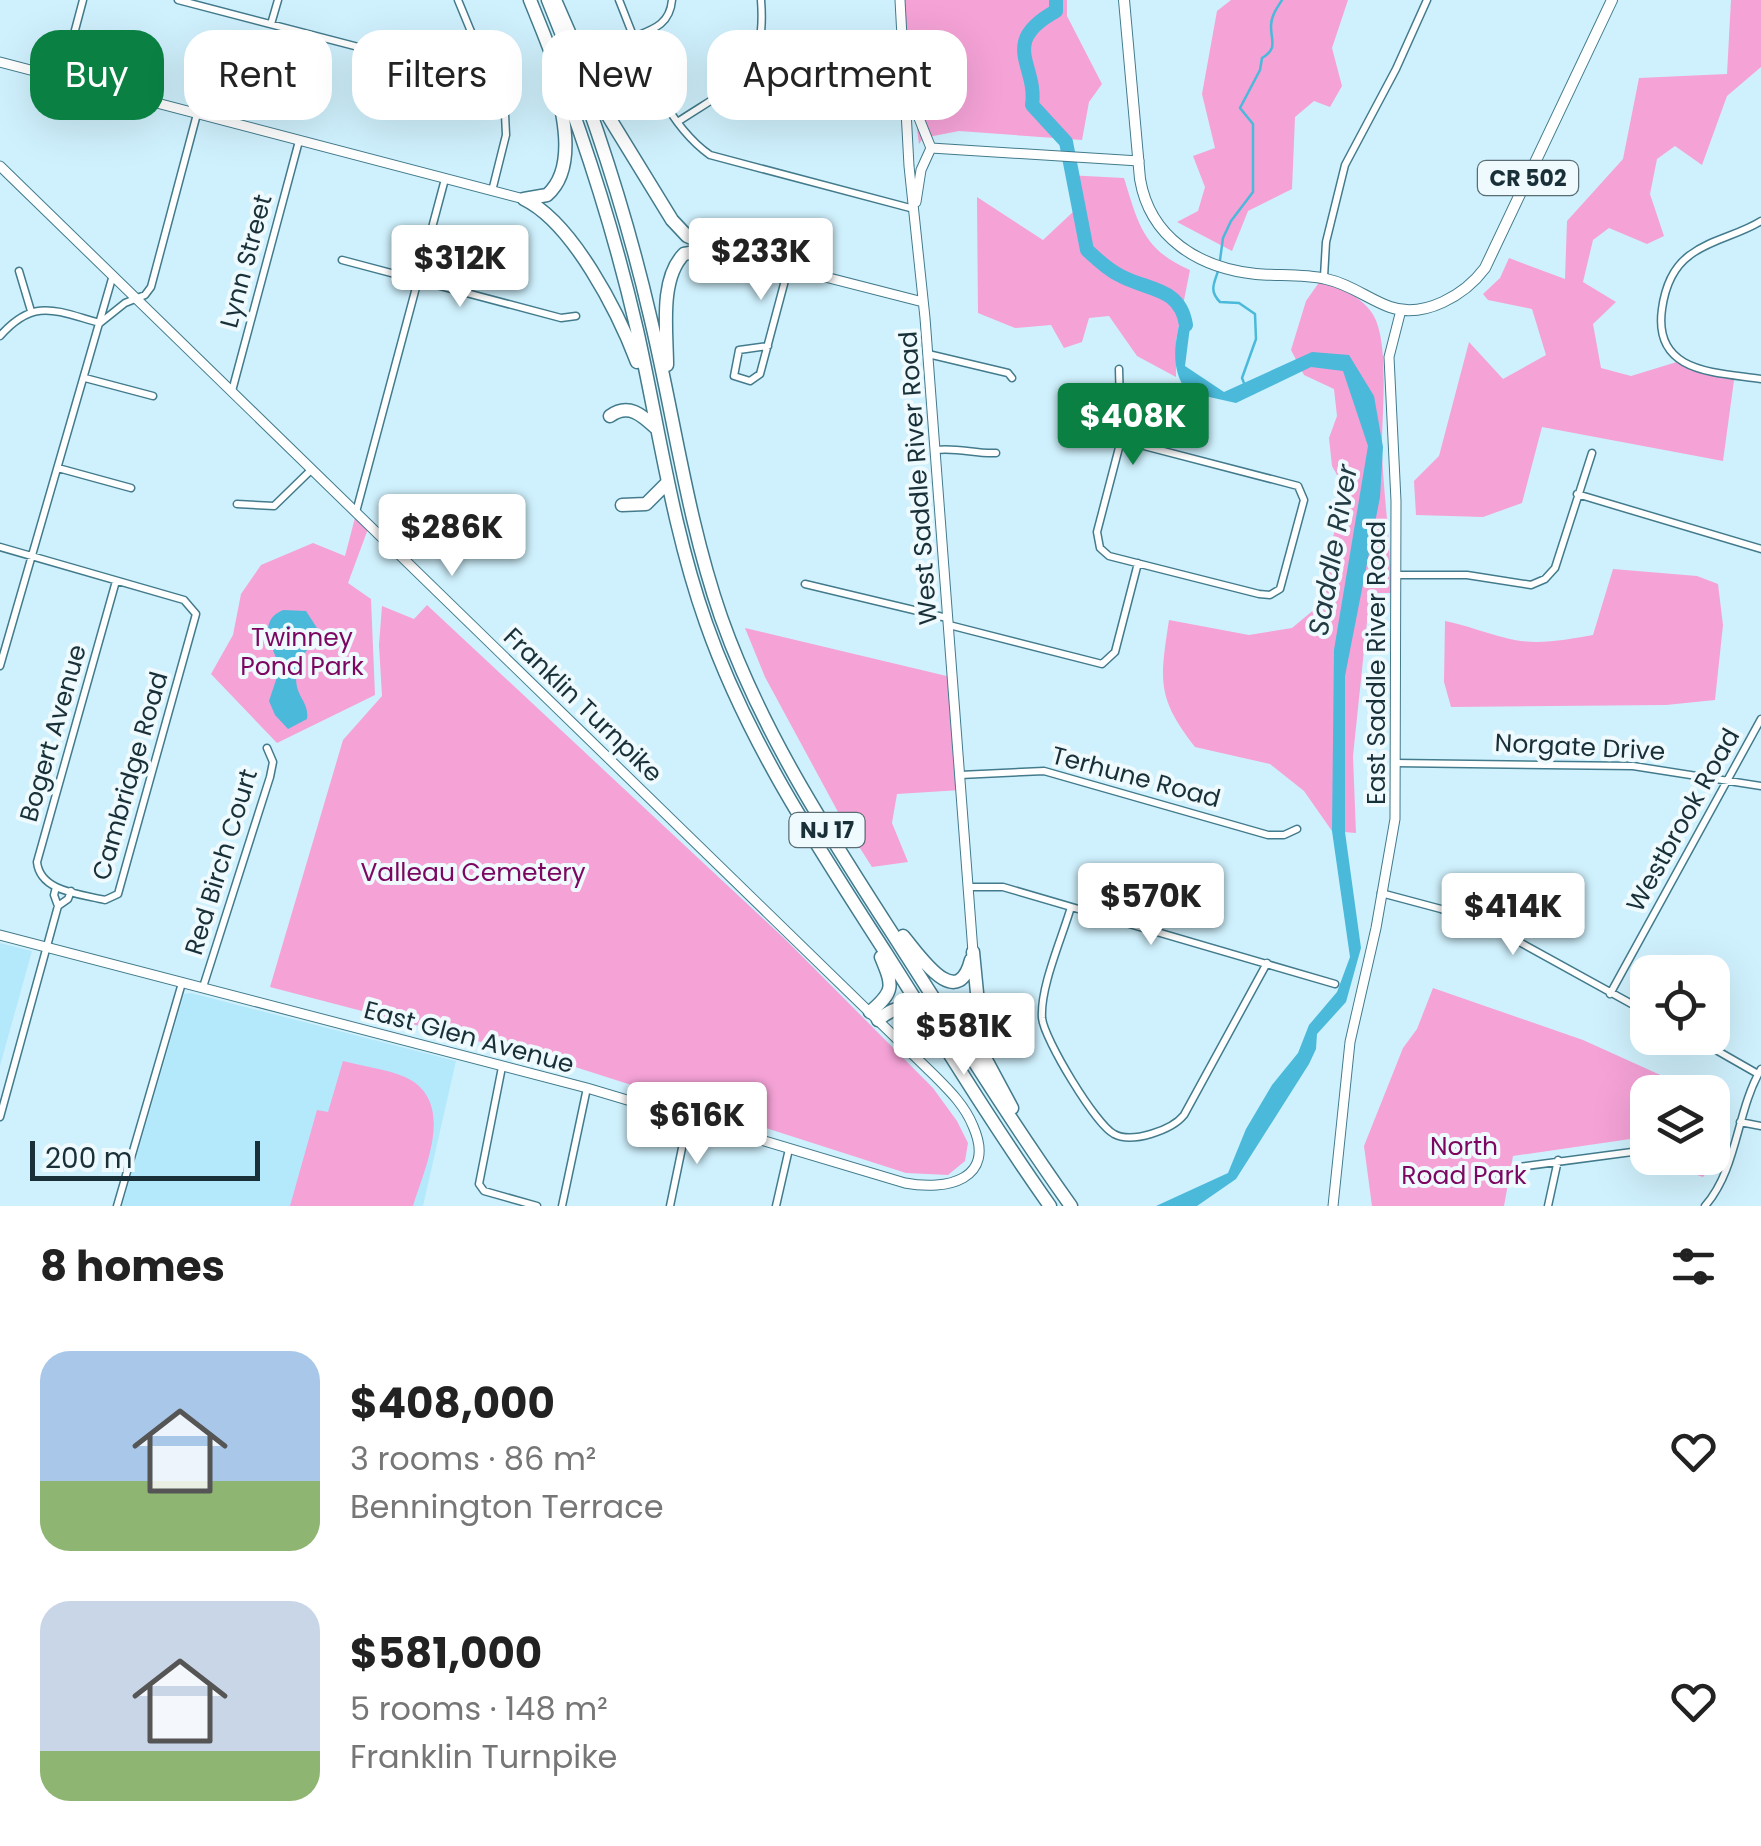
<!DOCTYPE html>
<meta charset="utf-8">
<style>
:root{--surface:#fff;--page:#f6f6f6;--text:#222;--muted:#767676;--accent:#0b8043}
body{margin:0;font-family:Poppins,sans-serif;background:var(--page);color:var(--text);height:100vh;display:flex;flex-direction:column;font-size:38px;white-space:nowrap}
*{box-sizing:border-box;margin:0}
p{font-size:32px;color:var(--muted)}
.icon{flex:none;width:55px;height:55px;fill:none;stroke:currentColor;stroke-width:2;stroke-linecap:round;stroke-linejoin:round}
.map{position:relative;height:1206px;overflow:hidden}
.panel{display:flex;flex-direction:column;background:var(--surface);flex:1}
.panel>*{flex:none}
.top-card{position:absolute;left:30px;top:30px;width:1000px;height:90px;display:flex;gap:20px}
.buttons{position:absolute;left:1630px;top:955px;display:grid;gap:20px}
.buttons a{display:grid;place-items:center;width:100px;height:100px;border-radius:20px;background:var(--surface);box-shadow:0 10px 40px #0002;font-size:50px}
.scale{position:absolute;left:30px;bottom:25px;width:230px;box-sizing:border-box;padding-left:10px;border:5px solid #193038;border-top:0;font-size:28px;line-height:35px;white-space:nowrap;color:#193038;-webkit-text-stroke:8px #eefafe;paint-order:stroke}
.price{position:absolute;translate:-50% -85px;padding:0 22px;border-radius:10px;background:#fff;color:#222;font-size:32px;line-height:65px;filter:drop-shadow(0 2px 5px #0008)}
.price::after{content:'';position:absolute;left:50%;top:60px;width:30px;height:22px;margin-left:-15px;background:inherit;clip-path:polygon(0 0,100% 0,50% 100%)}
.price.current{background:var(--accent);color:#fff}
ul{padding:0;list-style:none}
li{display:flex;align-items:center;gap:30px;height:250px;padding:0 40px}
li span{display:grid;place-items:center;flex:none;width:280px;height:200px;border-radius:30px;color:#555}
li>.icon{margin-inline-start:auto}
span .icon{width:120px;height:120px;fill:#fffc;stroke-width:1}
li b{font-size:42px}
h2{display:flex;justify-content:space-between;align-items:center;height:120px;padding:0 40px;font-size:42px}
.pill{padding:0 35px;border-radius:30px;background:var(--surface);box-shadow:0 10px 40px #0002;font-size:35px;line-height:90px}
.pill.current{background:var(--accent);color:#fff}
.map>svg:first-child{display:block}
</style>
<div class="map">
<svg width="1761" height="1206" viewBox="0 0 1761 1206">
<rect width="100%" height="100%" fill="#cff1fd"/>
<path fill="#b4e9fc" d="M0,943L32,951L0,1066Z
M191,993L456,1061L423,1206H122L184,994Z"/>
<path fill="#f5a2d7" d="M901,0H1067V16L1102,84L1089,102L1082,140L959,131L923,138L919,144Z
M1231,0H1348L1332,48L1342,86L1330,107L1314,101L1295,117L1292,189L1248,211L1232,251L1177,222L1198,211L1205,187L1193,156L1215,148L1202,94L1217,11Z
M1731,0H1761V67L1727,96L1702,165L1675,146L1657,159L1650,194L1664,236L1647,244L1609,228L1593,240L1583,282L1616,302L1593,324L1601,368L1631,376L1680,361L1735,373L1723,461L1542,427L1522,503L1483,517L1416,515L1414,481L1439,456L1469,342L1503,379L1546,355L1532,309L1488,300L1483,294L1500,278L1509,258L1565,279L1567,221L1623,159L1639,78L1727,74Z
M1066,175L1124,178C1138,223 1143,250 1190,270L1176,340V377L1137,356L1109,316L1089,318L1082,342L1064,348L1051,325L1015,328L978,313L977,197L1043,240L1074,211Z
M1320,281C1339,288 1360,295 1372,313C1391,341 1381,419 1382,453C1384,499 1391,546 1391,593H1370L1353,756L1356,833L1332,831L1304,791L1270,764L1195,747C1156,697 1160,680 1169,620L1249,635L1292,628L1322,603L1329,551L1346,491L1332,466L1329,438L1337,416L1334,389L1304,375L1291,350L1306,301Z
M356,514L368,529L348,583L371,599L375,695L277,743L211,674L233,635L241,594L261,565L313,543L345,556Z
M1613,569L1697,576L1718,584L1723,625L1715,700L1666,705L1451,707L1444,682L1445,621C1466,625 1485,633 1506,638C1535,646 1564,640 1593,635Z
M427,605L786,940L933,1088L957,1121L968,1143L965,1161L948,1175L906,1173L569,1065L270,987L343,740L382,696L379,645L382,606L414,619Z
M745,628L955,678L961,790L897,794L892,823L908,862L872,867L844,823L765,677Z
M1433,988L1583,1040L1698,1092H1648L1647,1147L1637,1138L1513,1156L1504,1206H1372L1364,1146L1403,1048L1417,1029Z
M343,1061C362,1066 386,1069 405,1077C457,1101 425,1167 413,1206H290L317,1110L328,1112Z
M1713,1100L1727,1108V1149L1703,1177L1668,1165L1659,1158H1712Z"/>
<path fill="#4ab9da" d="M1183,308L1191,319L1185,366L1224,392L1312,352L1349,355L1374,396L1383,447L1380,497L1345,676V832L1361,948L1346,1002L1317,1034L1316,1049L1309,1064L1236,1179L1197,1206H1156L1228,1173L1246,1129L1272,1085L1298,1053L1309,1025L1337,992L1350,957L1332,831L1334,650L1368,446L1343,371L1311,367L1236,403L1187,392C1168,366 1176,338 1183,308Z
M283,610L306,611L317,628L316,641C302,653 293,668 297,687C300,699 309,705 307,719L288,729L275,715L269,701L280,668C274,649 255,622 283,610Z"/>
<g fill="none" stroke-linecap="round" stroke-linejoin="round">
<path stroke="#4ab9da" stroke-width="2.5" d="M1220,260L1223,238L1231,221L1253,192V124L1240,108L1260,70L1262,58C1278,48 1271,42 1271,26C1271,16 1277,8 1282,0
M1219,268C1215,282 1208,290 1220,302L1239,303L1255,314L1256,339L1242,378L1244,383"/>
<path stroke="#4ab9da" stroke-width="14" d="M1056,0V11C998,43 1038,65 1032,105L1066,142L1087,250C1098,260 1107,269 1119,275C1147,291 1180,286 1186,325"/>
<defs>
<path id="street" d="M178,0L493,82
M458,0L505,114L506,135L492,191
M619,0C640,52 662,121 710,155L914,209
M271,24L278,0
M634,37C654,29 670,24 672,0
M62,79L83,0
M679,121C735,84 767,76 761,0
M1761,221C1739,235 1711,239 1690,255C1672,268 1665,287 1662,309C1653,373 1714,372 1761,379
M342,260L561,318L576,316
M19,271L31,311
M1324,277L1326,242L1345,165L1396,69L1427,0
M100,323L125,303L145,295L151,287L197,114
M0,336C34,297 56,311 100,323
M768,346L739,350L734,376L750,381L760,374L788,269
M928,354L1008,373L1012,378
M1119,369L1121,440L1097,532L1100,548L1109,556L1259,594L1270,595L1280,589L1304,500L1298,486L1121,440
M85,378L153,396
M232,391L299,141
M935,450C957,447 975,454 996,453
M58,468L131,488
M1577,494L1761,549
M237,504L274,506L311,470
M356,512L445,179
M0,547L184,600L196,614L118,894L105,900C81,894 40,892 37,862L116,581
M1397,575H1467L1531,585L1545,579L1555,568L1592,453
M805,584L947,618
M949,625L1102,664L1115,652L1138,563
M0,666L113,275
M1395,763L1633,766L1761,786
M960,775L1044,771L1268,835H1284L1297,829
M56,887L54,895L58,906
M968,887H1003L1335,984
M1381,893L1441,909L1503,933L1648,1013
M1071,907C1062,938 1040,987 1042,1018C1044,1039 1096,1125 1114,1134C1132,1144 1172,1130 1184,1115L1267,963
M203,987L270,777L273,762L267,748
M1610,994L1761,719
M1695,1038L1758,1074
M502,1067L479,1184L484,1191L537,1206
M0,1117L58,906L68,899L71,891
M1740,1122L1761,1126
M1519,1167L1632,1152L1648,1155
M117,1206L182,983
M562,1206L587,1088
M670,1206L688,1119
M776,1206L789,1149
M1548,1206L1558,1160
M1705,1206C1738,1168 1736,1112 1761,1069"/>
<path id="secondary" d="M900,0L909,166L925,318L973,952
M0,62L524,199
M906,86L931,148
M931,148L1139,161
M0,166L935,1076C950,1091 965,1106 973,1126C997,1180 946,1191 905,1183L587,1088L0,935
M916,202L921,170L931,148
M716,249L923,302
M1333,1206L1350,1042L1376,928L1395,819L1396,501L1389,357L1401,310"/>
<path id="primary" d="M1124,0L1140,179C1150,238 1199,268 1256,274C1280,276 1303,274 1326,279C1350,284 1368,299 1390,307C1424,319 1465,295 1485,268L1612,0"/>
<path id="highway" d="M530,0C574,107 611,217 637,330C659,428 672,527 706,623C748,743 818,847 886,953C940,1038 992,1124 1050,1206
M548,0C590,103 625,208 650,316C674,416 687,519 721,617C763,736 833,841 901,947C957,1034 1011,1122 1071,1206
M555,0L599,101L672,220L687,236L716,249
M524,199C573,223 618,312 637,362
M524,199L547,195C576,170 564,117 556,85
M667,365C667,332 659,279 684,254L712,249
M610,416C629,402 643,416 657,429
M622,505L646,504L667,483
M903,936C918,953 957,1014 971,960
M973,952L983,1054L1012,1108
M870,1012C895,991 893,986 881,957
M878,1020C905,998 911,1010 928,1035"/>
</defs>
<use href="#street" stroke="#437b8c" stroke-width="9"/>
<use href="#secondary" stroke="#437b8c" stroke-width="11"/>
<use href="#primary" stroke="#437b8c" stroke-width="12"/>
<use href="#highway" stroke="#437b8c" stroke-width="15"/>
<use href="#street" stroke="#fff" stroke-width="6"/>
<use href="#secondary" stroke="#fff" stroke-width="9"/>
<use href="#primary" stroke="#fff" stroke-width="10"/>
<use href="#highway" stroke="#fff" stroke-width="12"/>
</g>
<g text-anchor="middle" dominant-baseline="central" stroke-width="8" stroke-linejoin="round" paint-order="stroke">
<g fill="#eefafe" stroke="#596d73" stroke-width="2.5">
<rect x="1478" y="161" width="100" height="34" rx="8"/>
<rect x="789.5" y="813" width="75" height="34" rx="8"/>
</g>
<g font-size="22" font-weight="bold" fill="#193038">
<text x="1528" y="178">CR 502</text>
<text x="827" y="830">NJ 17</text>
</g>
<g font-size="25" fill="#193038" stroke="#eefafe">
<text transform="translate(246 261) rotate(-75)">Lynn Street</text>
<text transform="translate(918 478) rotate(-94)">West Saddle River Road</text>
<text transform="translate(1376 663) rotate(-90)">East Saddle River Road</text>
<text transform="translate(583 705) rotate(44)">Franklin Turnpike</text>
<text transform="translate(53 733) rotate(-74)">Bogert Avenue</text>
<text transform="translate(1580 747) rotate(3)">Norgate Drive</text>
<text transform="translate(130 776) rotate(-74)">Cambridge Road</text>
<text transform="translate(1136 777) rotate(15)">Terhune Road</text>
<text transform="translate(1683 820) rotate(-61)">Westbrook Road</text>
<text transform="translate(221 862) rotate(-73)">Red Birch Court</text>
<text transform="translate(469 1037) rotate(15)">East Glen Avenue</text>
</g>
<g font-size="25" fill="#7c0761" stroke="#eefafe">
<text x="302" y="637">Twinney<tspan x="302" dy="29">Pond Park</tspan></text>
<text x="473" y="872">Valleau Cemetery</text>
<text x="1464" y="1146">North<tspan x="1464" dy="29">Road Park</tspan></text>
</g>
<g font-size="28" font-style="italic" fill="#233c44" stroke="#eefafe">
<text transform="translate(1333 550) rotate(-80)">Saddle River</text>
</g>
</g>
</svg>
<div class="buttons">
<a><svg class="icon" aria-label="locate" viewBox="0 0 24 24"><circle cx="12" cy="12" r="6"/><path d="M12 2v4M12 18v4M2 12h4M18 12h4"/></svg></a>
<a><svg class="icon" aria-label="layers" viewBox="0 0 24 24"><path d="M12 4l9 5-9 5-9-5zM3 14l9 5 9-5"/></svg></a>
</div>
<div class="scale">200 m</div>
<b class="price" style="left:761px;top:303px">$233K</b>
<b class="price" style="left:460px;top:310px">$312K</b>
<b class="price current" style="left:1133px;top:468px">$408K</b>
<b class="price" style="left:452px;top:579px">$286K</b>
<b class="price" style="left:1151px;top:948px">$570K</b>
<b class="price" style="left:1513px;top:958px">$414K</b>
<b class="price" style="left:964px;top:1078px">$581K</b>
<b class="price" style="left:697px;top:1167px">$616K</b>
<div class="top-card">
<a class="pill current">Buy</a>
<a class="pill">Rent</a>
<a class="pill">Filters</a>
<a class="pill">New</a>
<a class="pill">Apartment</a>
</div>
</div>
<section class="panel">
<h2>8 homes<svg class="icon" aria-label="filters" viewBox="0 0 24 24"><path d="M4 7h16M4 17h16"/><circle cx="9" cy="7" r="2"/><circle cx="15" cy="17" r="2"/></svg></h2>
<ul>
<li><span style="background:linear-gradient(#a9c7e8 65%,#8fb573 0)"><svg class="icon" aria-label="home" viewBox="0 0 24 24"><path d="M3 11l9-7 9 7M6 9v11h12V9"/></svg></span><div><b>$408,000</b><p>3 rooms · 86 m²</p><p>Bennington Terrace</p></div><svg class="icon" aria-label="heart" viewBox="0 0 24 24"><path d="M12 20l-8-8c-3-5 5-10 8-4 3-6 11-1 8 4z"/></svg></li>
<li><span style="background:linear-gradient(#c9d6e8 75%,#8fb573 0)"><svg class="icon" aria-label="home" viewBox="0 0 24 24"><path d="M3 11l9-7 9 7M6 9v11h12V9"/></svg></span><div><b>$581,000</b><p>5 rooms · 148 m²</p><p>Franklin Turnpike</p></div><svg class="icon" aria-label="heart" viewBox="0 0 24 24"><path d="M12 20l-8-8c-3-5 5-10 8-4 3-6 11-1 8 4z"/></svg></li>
</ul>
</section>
